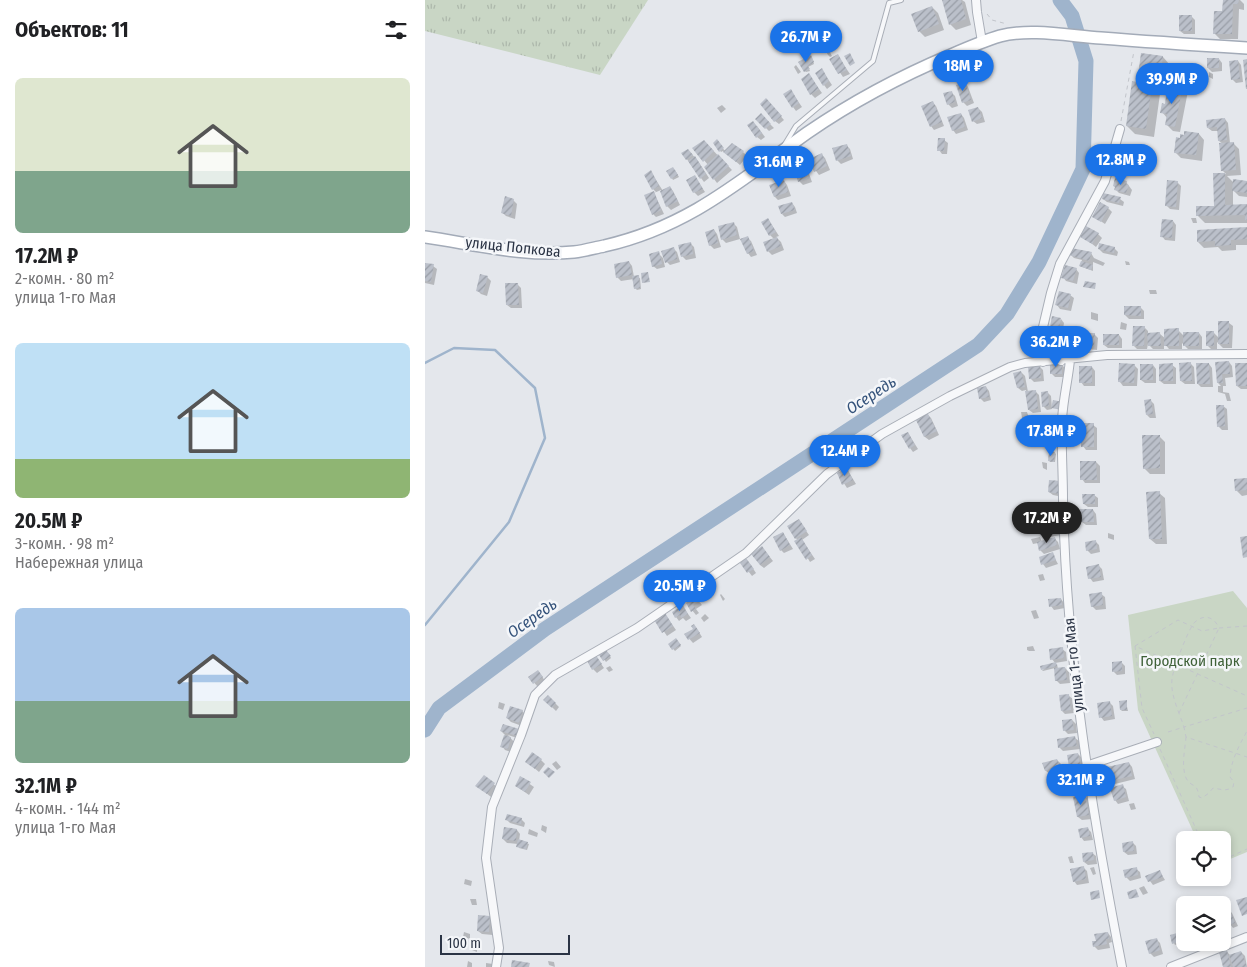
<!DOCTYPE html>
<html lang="ru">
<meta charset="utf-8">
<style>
:root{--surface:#fff;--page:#f2f2f2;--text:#202124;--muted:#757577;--accent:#1a73e8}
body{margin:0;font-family:"Fira Sans Condensed",sans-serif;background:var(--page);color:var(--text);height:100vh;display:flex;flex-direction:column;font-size:19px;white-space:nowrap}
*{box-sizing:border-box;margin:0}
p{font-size:16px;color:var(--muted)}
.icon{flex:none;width:28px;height:28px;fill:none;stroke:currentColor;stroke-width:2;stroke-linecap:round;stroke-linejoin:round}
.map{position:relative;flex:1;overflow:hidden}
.drawer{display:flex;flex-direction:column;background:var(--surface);width:425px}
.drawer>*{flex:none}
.controls{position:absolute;left:751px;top:831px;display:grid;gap:10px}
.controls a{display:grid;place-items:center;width:55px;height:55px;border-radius:8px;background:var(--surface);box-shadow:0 2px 8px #0003;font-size:25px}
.scale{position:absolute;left:15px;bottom:12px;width:130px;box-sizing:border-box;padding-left:5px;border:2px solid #2b3445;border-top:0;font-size:14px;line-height:18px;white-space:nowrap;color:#2b3445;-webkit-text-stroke:4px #f4f6f9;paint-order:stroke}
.price{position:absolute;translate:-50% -42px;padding:0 11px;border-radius:18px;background:var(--accent);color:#fff;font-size:16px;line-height:32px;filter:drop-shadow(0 1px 2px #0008)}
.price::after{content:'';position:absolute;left:50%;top:30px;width:15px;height:11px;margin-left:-8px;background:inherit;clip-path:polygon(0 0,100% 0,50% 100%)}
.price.active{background:#222;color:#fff}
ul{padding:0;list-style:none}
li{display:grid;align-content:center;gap:10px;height:265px;padding:0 15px}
li span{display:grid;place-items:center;height:155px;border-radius:8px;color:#555}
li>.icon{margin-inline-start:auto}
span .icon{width:90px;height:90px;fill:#fffc;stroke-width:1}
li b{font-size:21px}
h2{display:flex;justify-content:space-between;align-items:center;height:60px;padding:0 15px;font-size:21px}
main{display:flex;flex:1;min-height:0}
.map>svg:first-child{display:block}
</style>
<main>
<section class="drawer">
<h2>Объектов: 11<svg class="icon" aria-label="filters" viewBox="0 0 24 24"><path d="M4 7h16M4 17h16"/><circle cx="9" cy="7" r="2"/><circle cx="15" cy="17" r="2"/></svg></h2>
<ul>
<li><span style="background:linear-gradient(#dfe7d0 60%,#7fa58c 0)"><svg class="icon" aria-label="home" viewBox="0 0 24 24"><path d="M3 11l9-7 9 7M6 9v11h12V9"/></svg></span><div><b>17.2M ₽</b><p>2-комн. · 80 m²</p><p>улица 1-го Мая</p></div></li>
<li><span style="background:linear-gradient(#bfe0f5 75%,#8fb573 0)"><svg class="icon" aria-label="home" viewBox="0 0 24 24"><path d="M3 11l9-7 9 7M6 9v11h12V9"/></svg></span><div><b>20.5M ₽</b><p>3-комн. · 98 m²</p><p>Набережная улица</p></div></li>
<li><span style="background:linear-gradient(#a9c7e8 60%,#7fa58c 0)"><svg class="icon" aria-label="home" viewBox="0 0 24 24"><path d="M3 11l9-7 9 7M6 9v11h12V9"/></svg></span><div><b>32.1M ₽</b><p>4-комн. · 144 m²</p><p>улица 1-го Мая</p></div></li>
</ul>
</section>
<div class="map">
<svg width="822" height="967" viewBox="0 0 822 967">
<defs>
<pattern id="grass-tufts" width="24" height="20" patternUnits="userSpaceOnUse" patternTransform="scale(1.25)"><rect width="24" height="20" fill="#c9d6c5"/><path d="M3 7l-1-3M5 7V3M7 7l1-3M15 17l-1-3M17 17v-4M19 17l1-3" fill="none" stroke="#adb8ab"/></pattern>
<pattern id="building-hatch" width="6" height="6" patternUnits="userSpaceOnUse" patternTransform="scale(1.25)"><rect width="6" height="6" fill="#bbc0ca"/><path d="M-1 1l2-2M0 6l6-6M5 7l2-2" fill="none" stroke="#989da6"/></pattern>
</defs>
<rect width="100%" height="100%" fill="#e4e7ec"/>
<path fill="url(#grass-tufts)" d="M0,0H223L175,75L0,31Z"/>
<path fill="#c9d6c5" d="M808,591L822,608V852L798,862V840H772L713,710L703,615Z"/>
<path fill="#0003" d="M522,0H537L540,2L546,25L531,30L525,24Z
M799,0H815L819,4V10L814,9L813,39H795L789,33L798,13Z
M507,7L513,13L519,30L500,37L494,31Z
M766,16L770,20V34H759L755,31Z
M400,45L402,47L407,56L405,57L403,55L398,46Z
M717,54L738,57L745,65L743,79L732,77L731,90L735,94L729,137L710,134L702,126L713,84Z
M412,55L425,74L418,77L406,59Z
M387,58L389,64L383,67L385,71L381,72L380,71Z
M794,59L797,63V71L787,72L783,68Z
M813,61L816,65L818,82L811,83L807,79Z
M371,65L376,72L373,74L369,67Z
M397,70L407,85L402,89L399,85Z
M784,72L788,74V79L784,77Z
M384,75L397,93L390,98L386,94Z
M540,83L543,87L549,103L542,106L538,102Z
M757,85L763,91L755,132L748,131L742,125L743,119L737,112Z
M366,91L377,107L371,111L368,107Z
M526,92L530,96L533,106L527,108L523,104Z
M507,102L511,106L519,126L509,130L506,126Z
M345,104L359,120L354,124L350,121Z
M297,105L301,109L296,113L292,108Z
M553,108L557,112L560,122L552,124L548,121Z
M536,114L539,118L543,130L531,134L528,130Z
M336,115L349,128L344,131L332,119Z
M800,119L803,123L805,143H808L814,149L816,175L802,176L809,183L822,182V197L814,196L808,190V206H822V223H780L772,215L790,207V174H801L798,171V144L794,141L793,131H787L783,128Z
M332,126L340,137L336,140L332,137Z
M774,134L779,140L777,161L756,158L750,152Z
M519,140L523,143L522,154H517L514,150Z
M279,141L307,170L292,183L280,167L283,165L269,148Z
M292,141L300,151L318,152L322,156L315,165L298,151L296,152L289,143Z
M421,145L425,149L428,159L416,164L412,160Z
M265,152L273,161L284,178L279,182L258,154Z
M710,154L714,158L711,170L698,166L694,162Z
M397,155L400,158L405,170L394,175L391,171Z
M379,167L383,171L387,182L378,185L374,181Z
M250,170L254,177L248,180L243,171Z
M692,170L701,173L700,178L691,175Z
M226,172L238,191L244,187L248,191L255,205L246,210L242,206L236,190L229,193L239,214L231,217L228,214L221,196L231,192L228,189Z
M270,177L280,192L273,196L269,192Z
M359,181L362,185L366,196L353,200L350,197Z
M701,182L707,190L705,196L694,193L690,189Z
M752,182L756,186L754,210L745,209L741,205Z
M678,199H695L699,202L698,206L682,202Z
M88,200L92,204L90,219L81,216L78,213Z
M367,203L370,207L372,213L360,217L357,214Z
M683,208L687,212L680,224L668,216Z
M766,218H771L772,223H768Z
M343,219L354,236L351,237L356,242L359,250L347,255L343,251L349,239L345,235Z
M748,221L751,225L750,241L740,240L737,236Z
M308,223L312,227L315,239L301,243L297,239Z
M822,228V245H811V250L797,251L793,247L779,248L773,242Z
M289,230L292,234L296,247L289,249L285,245Z
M673,234L677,238L671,247L657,236Z
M322,238L326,241L332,255L326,257L323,253Z
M266,244L269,247L271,258L261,260L257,256Z
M689,248L693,252L692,256L678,253L674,249Z
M249,249L252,252L255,262L245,265L238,258L240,267L232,269L228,266L233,253L240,260Z
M666,253L669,258L680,263L678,266L668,262V271L657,267L655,266L657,260L649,258L646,255Z
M700,261L704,262L705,265H701Z
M204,262L207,266L209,277L215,278L216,289L212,290L210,288L209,279L196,281L192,277Z
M0,264L8,266L12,269L9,285L0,283Z
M651,269L654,273L652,284L641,281L638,277Z
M62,277L66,281L62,296L56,294L53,291Z
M92,284L96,288L97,308H86L82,305Z
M724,290H731L732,294H725Z
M645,295L649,298L646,311L635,309L632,305Z
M715,307L719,311V319H704L700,315Z
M666,312L673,314V321L666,319Z
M636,319L639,323L635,348L627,347L623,343Z
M696,322L702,324L701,330L695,329Z
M804,323L808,326L807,348H798L792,342V349H786L782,345L789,333L794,338Z
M719,327L723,331V334H735L741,339L753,330L759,336L774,333L777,337V349H763L757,343V349H744L739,343V349H728L723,344L722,349H712L708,345Z
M669,334L673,338L672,350L662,349L658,346Z
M694,335L697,339V348H683L679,345Z
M804,362L807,366L808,377L800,378L801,386H798V392L804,393L806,401H802L800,394L793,392V386H796L793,383L791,363Z
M636,364L640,368V377H630L626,373Z
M766,364L769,367L770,384H760L756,381Z
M784,364L787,368L788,387H776L773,384Z
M822,364V389H816L812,386Z
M709,365L713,369L712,386H698L695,382Z
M728,365L731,369V383H720L716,380Z
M747,365L751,368V384H739L735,381Z
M614,366L618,370L619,381L609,382L605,378Z
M667,367L670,371V386H659L656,382Z
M596,372L600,376L603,392L610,391L614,395L616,412L608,413L604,410L601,390L597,391L593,388Z
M561,387L564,391L566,400L559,402L555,398Z
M622,392L626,396L627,409L622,410L618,406Z
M725,400L729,404L731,418H725L722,415Z
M798,406L802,409L803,430H797L793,426Z
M596,412H602L604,418H597Z
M502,414L506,418L514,435L504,440L500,437L492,419Z
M668,425L672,428V450H661L658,446Z
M483,433L493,449L488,452L485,448Z
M734,436L740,442V474H725L719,468Z
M630,453L631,454L630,462H625L624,460Z
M617,462L622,463V470L618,468Z
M671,462L675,466V483H660L657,479Z
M422,469L431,484L422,488L413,474Z
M822,479V495L817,496L811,490Z
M636,482L638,497L628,495L624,492Z
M734,493L740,498L742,544H731L725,539Z
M669,495L673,498V507H663L659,504Z
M668,510L671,514L672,525H661L657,522Z
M374,521L384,535L377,540L390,559L385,562L371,538Z
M631,526L635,529L636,535L620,538L616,534Z
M358,533L368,549L359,553L356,550Z
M683,533L689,535V540L683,538Z
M615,537L617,542L629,538L633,542L635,549L619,554L615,550L613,543L608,544L606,539Z
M671,542L674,545L675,552L666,554L662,550Z
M340,551L348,561L339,568L335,565Z
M627,553L633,564L621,568L618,564Z
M317,563L325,564L331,573L327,576Z
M674,566L677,569L679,580L668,582L665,578Z
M618,574L620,580L615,581L613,575Z
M296,594L300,599L298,601L295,595Z
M676,594L680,597L681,609L671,610L667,606Z
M271,598L277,605L271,609L274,613L271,615L262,604Z
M636,599L639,603L640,608L629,610L626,606Z
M258,607L266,618L261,621L258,618L254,621L251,617Z
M611,610L614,618L609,619L606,611Z
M280,614L284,618L279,622L276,618Z
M242,617L251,630L242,636L230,618Z
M272,629L277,637L268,643L261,635Z
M251,640L256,646L250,651L244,644Z
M608,646L610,651H604L602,650V647Z
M637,649L641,652L642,661L630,663L627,659Z
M183,653L186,658L181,662L176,655Z
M170,655L179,668L172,673L168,669Z
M697,663L700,666V674L692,675L688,671Z
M632,664L633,669L640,668L644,672L645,683L635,684L631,680L630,668L618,671L617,670Z
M185,666L188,670L184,672L181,668Z
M116,675L120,681L113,687L105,678Z
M123,696L134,707L131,711L120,700Z
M644,696L648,699L649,713L640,714L637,711Z
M74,702L80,704L78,710L73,708Z
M684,702L688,706L690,719L679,721L676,717Z
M701,702L703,711H697L696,710Z
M97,711L101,715L97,726L86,722L82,718Z
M647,720L651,724L652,733L643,734L639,730Z
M93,730L97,734L95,739L83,735L89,742L86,752L80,750L77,746L80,735L76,731Z
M650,738L654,741L655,749L638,751L634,747Z
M653,754L657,758L658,768L648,770L645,766Z
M116,760L120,764L114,772L102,762Z
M632,760L636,764L638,770L625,774L621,771L619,764Z
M131,761L136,767L132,770L127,764Z
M704,763L707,767L710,779L690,784L687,780Z
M656,773L659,777L662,789L651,791L647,787Z
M59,776L73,788L66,797L56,789Z
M96,778L109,787L104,795L91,786Z
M629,781L632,785L625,787L623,782Z
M697,786L701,789L704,801L693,804L690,800Z
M660,796L663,799L667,819L657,820L653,817Z
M709,803L711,809L706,810L704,804Z
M96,819L100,823L99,827L85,823L82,820Z
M117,825L122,827L121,833L116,830Z
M104,829L113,833L112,837L103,834Z
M663,829L666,832L668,840L659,841L656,837Z
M92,830L95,834L94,841L104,844L102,850L94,848L93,844L82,843L78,839Z
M707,842L711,846L712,854L703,855L699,852Z
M667,853L671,856L672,864L663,865L659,862Z
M647,856L649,863H645L643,857Z
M669,867L671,874L668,875L665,868Z
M659,868L662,871L664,883L652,885L649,881Z
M711,869L715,872L716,878L705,881L701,877Z
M735,872L740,880L728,885L722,877Z
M40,879L47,881L46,886L39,884Z
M719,886L723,893L718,895L714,888Z
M45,899H51L52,905H47Z
M804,910L807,913L813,926L808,928L805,924Z
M65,917L68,921V935L57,934L53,931Z
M39,932L45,934V939L38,937Z
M683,933L686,937L687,942L684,943L685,948L673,950L669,946L672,942Z
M751,935L755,943L750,945L746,936Z
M731,939L735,943L738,954L729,957L725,953Z
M47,947L52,948V952L47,950Z
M801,951L805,955L816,952L820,956L822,967H800Z
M43,961L47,963V967H42Z
M123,961L129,962L130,967L124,965Z
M61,963L68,964L69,967H61Z"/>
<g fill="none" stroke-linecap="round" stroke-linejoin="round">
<path stroke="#9fb4cc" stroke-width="2.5" d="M0,363L29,348L70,350L110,388L120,438L84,522L0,625"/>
<path stroke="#9fb4cc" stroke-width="15" d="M0,730L14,708L120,629L553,345L582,314L614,262L658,169L661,61L647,16L635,0"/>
</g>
<path fill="url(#building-hatch)" d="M517,0H536L541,19L524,25Z
M798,0H814L813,4H808L807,34H788L789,11H797Z
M507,6L514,24L493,32L486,14Z
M754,15H767V31H754Z
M425,53L430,63L425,66L419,56Z
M716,53L738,56L736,72L725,70L723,85H727L721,129L701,126L707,81L712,82Z
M413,54L422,70L413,74L404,59Z
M386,55L389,62L383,66L385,69L379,72L373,62Z
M782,58H794V68H782Z
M822,59V89H821L818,60Z
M813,60L815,79L806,80L804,61Z
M397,68L404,81L398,86L390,73Z
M384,73L394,89L385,95L376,79Z
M540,82L546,100L537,103L531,85Z
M748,82L758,84L750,127L740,125L742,114L735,113L737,103L740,104L741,96L745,97Z
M366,89L374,103L367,108L358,94Z
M527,91L530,102L522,105L518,93Z
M341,98L357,116L349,122L335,104Z
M508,101L517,122L505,127L496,106Z
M553,107L557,118L547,122L543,110Z
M336,113L346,124L340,129L330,119Z
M536,113L540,127L527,131L522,117Z
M800,118L802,140L793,141L792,127L782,128L781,120Z
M328,121L337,133L331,138L322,125Z
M759,131L774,133L771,155L749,153L751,137L755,138V134L759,135Z
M513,138H520L519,151H512Z
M292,139L299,148L294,152L288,143Z
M279,140L289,151L278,162L267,148Z
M809,142L811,170L796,171L794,143Z
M307,143L319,151L311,162L298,152Z
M422,144L426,156L411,161L407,148Z
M263,149L268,155L261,160L256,153Z
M697,149L711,153L707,167L693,163Z
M397,153L402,166L389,172L384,159Z
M293,154L304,166L288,180L279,167Z
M270,156L281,174L275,179L263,161Z
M380,166L384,178L373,182L369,169Z
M248,167L253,175L246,179L241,171Z
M226,170L234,186L227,190L219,175Z
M788,173H800V205L822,204V220H820V215L771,216V206H789Z
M270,175L278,189L268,193L261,180Z
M690,178L702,181L701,184L704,185L701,193L689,190L690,187L688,186Z
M808,179L822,181V193L807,191Z
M359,180L363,192L349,197L344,185Z
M742,180L753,181L751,207L740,206Z
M245,186L253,201L241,207L235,191Z
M229,191L236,210L227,215L219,195Z
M678,193L696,197L694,203L677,199Z
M80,196L89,199L86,216L76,213Z
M367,202L370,210L356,214L353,206Z
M675,202L684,207L676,222L667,217Z
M343,218L351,232L344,236L336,222Z
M737,219L748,220L747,238L735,237Z
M309,222L312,235L296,240L293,226Z
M661,226L674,233L667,244L655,237Z
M822,227V239L806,240V245L790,246V241L772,242V230Z
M289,229L293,243L284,246L280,232Z
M323,236L329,251L322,254L315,239Z
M352,237L356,246L342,252L338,242Z
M266,242L268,254L256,257L253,245Z
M674,243L690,247L689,253L673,249Z
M249,247L252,259L240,263L236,251Z
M646,248L667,252L664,261L644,255Z
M234,251L237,264L227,267L224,254Z
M204,261L207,275L191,278L189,264Z
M656,261L668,265L666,270L654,266Z
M0,263L9,264L6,282L0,281Z
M640,265L652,268L648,281L636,278Z
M223,272L225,282L217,283L216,273Z
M55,274L63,276L58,293L51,291Z
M214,275L215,288L209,289L207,276Z
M660,281L671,283L670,289L658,287Z
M80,283H93L94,305H81Z
M634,291L646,294L643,308L630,305Z
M699,306H716V316L699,315Z
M627,316L636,318L631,345L622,343Z
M793,321H804V344H793Z
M708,326H720L719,346H707Z
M754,328V346H739V329Z
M781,331H789V346H781Z
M735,332L736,346H723L722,333Z
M758,332H774V346H758Z
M657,333H670L669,346H657Z
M678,334H694V345H678Z
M804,361L805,374H797L798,383H792L790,362Z
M766,362L767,381H755L754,363Z
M625,363H637V374H625Z
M694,363L710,364L709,383L693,382Z
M748,363V381H734V364Z
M771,363H784L785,384H772Z
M810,363H822V386H811Z
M715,364H728V380H715Z
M615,365L616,378L604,379L603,366Z
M654,366H667V383H654Z
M596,371L600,387L592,388L588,373Z
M561,386L564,397L554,399L552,388Z
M611,390L613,409L603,410L600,391Z
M623,391L624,406L617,407L616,392Z
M726,399L728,414L721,415L719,400Z
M628,400L638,402L637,410L626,408Z
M791,405H799L800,426L792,427Z
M502,412L512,431L499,437L490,418Z
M656,423H669V447H656Z
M483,432L490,445L484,449L476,435Z
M606,432L607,441L599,443L597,434Z
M717,435H735V468L718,469Z
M624,451L630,452L629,462L623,461Z
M655,461H671L672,480H655Z
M422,468L428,480L417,485L412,473Z
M822,478V490L810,491L809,479Z
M624,480L636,481L635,494L623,492Z
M735,491L737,539H724L721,492Z
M657,494H670V504H658Z
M655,509H668L669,522H656Z
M374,519L382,531L370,539L362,526Z
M632,524L633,531L615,535L614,528Z
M358,532L365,545L355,551L348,537Z
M822,536V557L818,558L815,537Z
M376,537L387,555L381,560L369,541Z
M630,537L632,545L614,551L612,542Z
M671,540L672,549L661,551L660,542Z
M337,546L345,557L335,565L326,554Z
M628,552L631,560L616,565L614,557Z
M321,558L329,569L322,573L315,563Z
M674,564L676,577L663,579L661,567Z
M677,592L678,605L666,607L664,594Z
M271,597L274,601L268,605L271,609L266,612L261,603Z
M636,598L637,605L624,607L623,599Z
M258,605L263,614L256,618L255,615L250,618L247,612Z
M239,611L248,626L237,633L228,618Z
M269,624L275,633L263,640L259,634L268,629L266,626Z
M251,638L256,645L247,650L243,644Z
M638,647L639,658L625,660L624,649Z
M181,650L186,656L178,661L174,655Z
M170,654L177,664L167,670L161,659Z
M697,661V671L687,672V662Z
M631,662L632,666L616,670L615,666Z
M640,667L642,680L630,681L629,668Z
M113,670L118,677L108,684L103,677Z
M644,694L646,710L636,711L634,695Z
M123,695L131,703L127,708L118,700Z
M702,700V710H695L694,701Z
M685,701L687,716L674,718L672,703Z
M85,706L98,710L94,723L81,718Z
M647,719L649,730L638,731L637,720Z
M78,724L94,729L92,736L75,731Z
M79,735L86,737L83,749L75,747Z
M650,736L652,746L633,748L632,739Z
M107,752L117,759L110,769L100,762Z
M653,753L655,764L644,767L642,755Z
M632,759L635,766L620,771L617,763Z
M704,762L707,776L685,781L682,767Z
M123,767L130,772L124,778L118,772Z
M656,772L659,785L646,788L644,774Z
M59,775L70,783L62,794L50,786Z
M95,776L106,782L100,792L90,786Z
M698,784L701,797L689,801L685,788Z
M660,795L664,815L652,817L648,797Z
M82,814L97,818L96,824L80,820Z
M79,827L92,829L91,841L77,839Z
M663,827L665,836L655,838L653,829Z
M93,839L103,842L101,849L91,847Z
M708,841L709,851L698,852L697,843Z
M668,852L669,860L658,862L657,853Z
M659,866L661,879L648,882L645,869Z
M712,867L713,875L700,878L698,870Z
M735,870L738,877L723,882L720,876Z
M711,889L714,897L704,899L702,892Z
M674,890L675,898L666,900L665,892Z
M822,897V914L817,916L811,900Z
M804,908L810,923L804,925L798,911Z
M53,915L65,916L64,932L52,931Z
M683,932L684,939H681L682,944L668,947L667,941H671L669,934Z
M752,933L754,942L747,944L745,935Z
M732,938L735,950L724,954L720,941Z
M802,950L806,967H798L794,952Z
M816,951L822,967H808L804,955Z
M87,960L105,963L104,967H86Z"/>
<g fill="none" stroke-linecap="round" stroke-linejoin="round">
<defs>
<path id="lane" d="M360,144L371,126L448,61L464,3L476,0"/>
<path id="street" d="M551,0L552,12L557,42
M645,360C643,380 638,400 637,420C636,446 638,473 638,499C641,657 667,812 697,967
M636,361L640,337
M618,362V327L626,293L635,264L680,181L695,129
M661,766L732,742
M71,967L74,948L61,858L67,807L96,735L110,695L130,675L212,628L321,553L402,474L457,434L525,396L585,367L600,363L682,355L822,354
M746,967L822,937"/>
<path id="primary" d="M0,237C49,244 100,257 149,252C159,251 169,248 179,246C263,227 315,181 382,133C427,102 476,76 526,55C542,48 558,41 575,36C605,28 645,36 676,38C725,42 773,45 822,48"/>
</defs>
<use href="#lane" stroke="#a9aeb7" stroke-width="6"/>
<use href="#street" stroke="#a9aeb7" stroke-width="10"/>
<use href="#primary" stroke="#a3abb8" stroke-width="14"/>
<path stroke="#c2c5cb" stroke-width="1" stroke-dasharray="4 4" stroke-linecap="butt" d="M562,14L567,20L582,24
M696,121L709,51
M822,626L794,628C790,618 780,613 770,622C764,627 748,669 747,679C745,694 754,712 759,727L822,708
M710,646L717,708L729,734
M754,713L794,628L777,631L753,620L710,646L822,696
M743,732L759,727L761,737L822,757
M761,737C760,750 756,765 761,778C767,789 772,781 774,797L777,798L784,793L788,788C796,789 800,792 808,787L809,782L805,777C806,760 814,746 822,731
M735,749L776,840
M798,860L822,849"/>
<use href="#lane" stroke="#f7f8fa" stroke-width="4"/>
<use href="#street" stroke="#f7f8fa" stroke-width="8"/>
<use href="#primary" stroke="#fff" stroke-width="11"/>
</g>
<g text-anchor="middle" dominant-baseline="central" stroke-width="5" stroke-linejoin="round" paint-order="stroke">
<g font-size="15" fill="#2b3445" stroke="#f4f6f9">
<text transform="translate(88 247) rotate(6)">улица Попкова</text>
<text transform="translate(649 665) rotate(-96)">улица 1-го Мая</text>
</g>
<g font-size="15" fill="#3f6138" stroke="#f4f6f9">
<text x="765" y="661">Городской парк</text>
</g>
<g font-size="16" font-style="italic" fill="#34527a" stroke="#f4f6f9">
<text transform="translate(446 395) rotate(-33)">Осередь</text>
<text transform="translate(107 618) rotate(-35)">Осередь</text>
</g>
</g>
</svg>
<div class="controls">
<a><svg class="icon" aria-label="locate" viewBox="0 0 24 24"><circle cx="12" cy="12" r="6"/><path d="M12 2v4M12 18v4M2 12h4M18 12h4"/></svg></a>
<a><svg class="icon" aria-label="layers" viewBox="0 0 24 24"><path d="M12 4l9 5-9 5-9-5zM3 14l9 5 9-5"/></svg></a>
</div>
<div class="scale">100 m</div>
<b class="price" style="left:381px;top:63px">26.7M ₽</b>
<b class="price" style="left:538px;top:92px">18M ₽</b>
<b class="price" style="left:747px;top:105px">39.9M ₽</b>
<b class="price" style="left:696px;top:186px">12.8M ₽</b>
<b class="price" style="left:354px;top:188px">31.6M ₽</b>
<b class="price" style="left:631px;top:368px">36.2M ₽</b>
<b class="price" style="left:626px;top:457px">17.8M ₽</b>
<b class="price" style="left:420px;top:477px">12.4M ₽</b>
<b class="price active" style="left:622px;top:544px">17.2M ₽</b>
<b class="price" style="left:255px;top:612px">20.5M ₽</b>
<b class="price" style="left:656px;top:806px">32.1M ₽</b>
</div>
</main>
